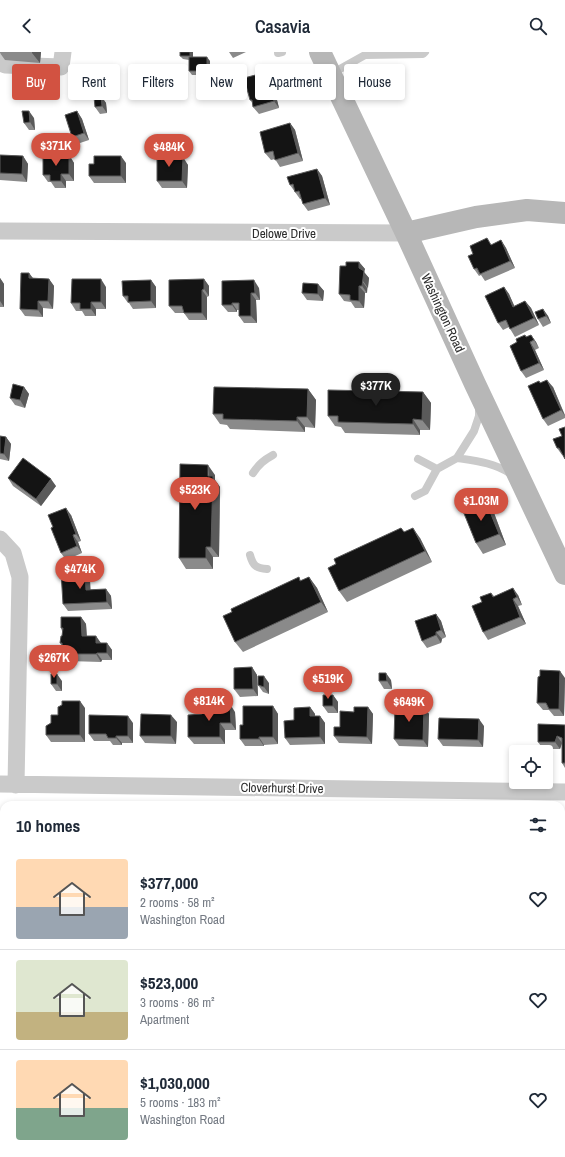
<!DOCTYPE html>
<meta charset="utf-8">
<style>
:root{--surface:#fff;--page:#f6f6f7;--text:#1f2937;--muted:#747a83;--line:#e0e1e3;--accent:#d25241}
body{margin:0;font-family:"Archivo Narrow",sans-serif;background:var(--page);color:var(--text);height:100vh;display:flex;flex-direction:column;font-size:15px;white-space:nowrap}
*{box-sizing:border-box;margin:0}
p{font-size:13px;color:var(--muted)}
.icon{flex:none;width:22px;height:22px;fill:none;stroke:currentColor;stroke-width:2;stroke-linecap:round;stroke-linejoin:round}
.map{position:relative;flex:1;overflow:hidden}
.sheet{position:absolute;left:0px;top:749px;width:565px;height:356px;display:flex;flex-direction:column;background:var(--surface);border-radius:12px 12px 0 0;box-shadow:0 2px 6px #0003}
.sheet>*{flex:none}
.top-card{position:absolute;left:12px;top:12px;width:541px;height:36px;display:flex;gap:8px}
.tools{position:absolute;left:509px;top:693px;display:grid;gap:8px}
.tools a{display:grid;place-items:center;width:44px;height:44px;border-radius:4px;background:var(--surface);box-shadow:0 2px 6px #0003;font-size:20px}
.price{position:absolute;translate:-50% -34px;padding:0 9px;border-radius:14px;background:var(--accent);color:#fff;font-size:13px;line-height:26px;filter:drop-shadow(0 1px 2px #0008)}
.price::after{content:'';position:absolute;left:50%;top:24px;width:12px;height:9px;margin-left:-6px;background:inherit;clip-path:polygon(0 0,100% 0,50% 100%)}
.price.active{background:#222;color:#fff}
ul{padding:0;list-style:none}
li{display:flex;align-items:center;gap:12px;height:100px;padding:0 16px}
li+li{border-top:1px solid var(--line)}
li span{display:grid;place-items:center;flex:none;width:112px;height:80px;border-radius:4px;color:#555}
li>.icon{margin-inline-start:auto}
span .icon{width:48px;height:48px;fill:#fffc;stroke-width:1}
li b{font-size:17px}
h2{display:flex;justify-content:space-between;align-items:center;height:48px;padding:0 16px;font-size:17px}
.chip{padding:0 14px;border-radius:4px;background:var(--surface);box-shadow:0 2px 6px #0003;font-size:14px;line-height:36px}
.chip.active{background:var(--accent);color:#fff}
header{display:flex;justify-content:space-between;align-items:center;height:52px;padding:0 16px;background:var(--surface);font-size:18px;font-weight:600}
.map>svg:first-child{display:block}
</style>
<header><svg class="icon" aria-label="back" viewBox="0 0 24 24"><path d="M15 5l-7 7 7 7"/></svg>Casavia<svg class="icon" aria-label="search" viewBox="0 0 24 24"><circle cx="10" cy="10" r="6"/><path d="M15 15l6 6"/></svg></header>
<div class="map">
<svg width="565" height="1105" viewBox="0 0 565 1105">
<rect width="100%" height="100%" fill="#fff"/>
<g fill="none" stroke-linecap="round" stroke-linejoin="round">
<path stroke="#cacaca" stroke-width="8" d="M278,0V1L282,0
M331,22L365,3L423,2L425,0
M457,406C477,409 495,411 511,422
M418,407L437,417
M253,421C259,412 264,408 273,403
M415,444L425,439L437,417L457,406L474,379L479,364V356
M250,503C253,514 256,516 267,517"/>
<path stroke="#cacaca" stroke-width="17" d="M0,10L5,13L61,15L63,0
M0,179L406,181
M0,487L13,501L20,525L16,733
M0,732L565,740
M0,985H4
M561,997H565"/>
<path stroke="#b7b7b7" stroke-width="22" d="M320,0L406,181L475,332L565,522
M406,181L476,165L527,158L565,161"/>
</g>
<path fill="#8a8a8a" d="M0,0H41L40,11L5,8L0,1Z
M193,0V5L210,9V23H192L189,19V8L183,7L180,4Z
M229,0H246L233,6Z
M267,20L272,28L279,56L259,62L253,55V51L250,48Z
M101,44L106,51L107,61L100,62L95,55Z
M77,59L82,67L89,88L77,92L72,85Z
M34,66L35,78H29L24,71Z
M290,71L295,78L303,109L280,115L275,107L271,108L265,101Z
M0,103L23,104L28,112L27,130L0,128Z
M69,103L74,111V129H66V136H55L51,130H48L43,123Z
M179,105L188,113L187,136H162L157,129Z
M126,111V131H94L89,124Z
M317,117L322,124L330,153L308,159L303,152L302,147H300L290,133Z
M501,188L506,196L515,216L485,229L481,223L479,224L474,217L492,193Z
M359,210L365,217L364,220L369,226L367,241H365L364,256H355L351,250L344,249L339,242L346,214Z
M29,221L33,226L49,227L54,234L53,257L43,256V265L25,264L20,257Z
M0,226L4,232V255H0Z
M204,227L209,234V244L207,245V268H189L184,261H175L169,254Z
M151,228L156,235V256L133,257L129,251H128L123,244Z
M318,232L324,239L323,249L307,248L302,241Z
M106,235V257H96V264H85L82,259H76L71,251Z
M504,235L509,242L514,254L525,249L531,256L539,273L515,285L509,275L503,278L498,271Z
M259,236L260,248H256L257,271H244L239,264V258H237V260H228L222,253Z
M543,257L548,264L551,271L543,275L538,267Z
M531,283L536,290L539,296L535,298L544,318L526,326L521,319L526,285Z
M539,329L540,331L553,335L565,363V366L548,374L543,367Z
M24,335L29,342L25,356L15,353L10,346Z
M308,337L316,348L315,376L305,375V380L230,377L227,373L220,372L213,362Z
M423,340L431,351L430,378H420V383L345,381L341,375L335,374L328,364Z
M565,375L563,403H562L557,396Z
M0,384L6,385L11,392L9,409L0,407V410Z
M215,423V428L220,435L219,505H213V517H186L179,506Z
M8,426L56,434L41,454L13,434Z
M494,461L506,493L483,502L476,491Z
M71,463L81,489L78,490L82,501L66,508L61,501Z
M401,476L404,480L420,486L432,510L347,550L339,539L336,512Z
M299,525L301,529L309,525L317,536L328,560L243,600L235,590L232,560Z
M90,527V538L106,537L111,544L112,557L68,559L63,552Z
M491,541L494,544L518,543L522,553L518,554L526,572L488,588L483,580L482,550Z
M436,562L441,569L446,585L442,587L441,591L427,596L422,589Z
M81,565L86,572L87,584H96L100,591H107L112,598V608H102L101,610L68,609L63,602L62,594L60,591L62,584V579L61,576Z
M252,615L257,623L258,644L240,645L234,637Z
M565,626L564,664H554L549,658H543L537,651Z
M391,628L392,637H384L379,629Z
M62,629V639H56L51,632Z
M269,631V642L263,640L258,633Z
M333,643L338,650V661H328L323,654Z
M273,654L278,662V692L264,693V694H245L240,687L243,673Z
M310,655L315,662V664H320L325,671V692L290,693L285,686L294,668Z
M368,655L373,662L372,692L339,691L334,684L340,675L354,660Z
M424,655L429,662L428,695L399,694L394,687Z
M85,656V690H51L46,683L51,671L58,663Z
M235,660L236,678H225V692H194L188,685L202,662Z
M177,670L176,692L145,691L140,684Z
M133,671V691H122V693H113L110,689H94L89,682Z
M565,673V716L562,711V691L560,697H543L538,690Z
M484,674L483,695L443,694L438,687Z
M0,767L4,768V798H0Z
M561,927H565V957H561Z
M0,1027H4V1058H0Z
M561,1041L563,1044L561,1067L565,1072V1088H561Z
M53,1101H75V1102L54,1103Z
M232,1101H245V1105H235Z"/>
<path fill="#5a5a5a" d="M32,0H41L40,11L32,1Z
M190,0H193V8L190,4Z
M207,5L210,9V23L207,19Z
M267,20L272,28L279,56L274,49Z
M101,44L106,51L107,61L102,54Z
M29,59L34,66L35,78L30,70Z
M77,59L82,67L89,88L84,81Z
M290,71L295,78L303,109L298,101Z
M69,103L74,111V129L69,122Z
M23,104L28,112L27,130L22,122Z
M121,104L126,111V131L121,124Z
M183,105L188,113L187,136L182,129Z
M317,117L322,124L330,153L325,146Z
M61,122L66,129V136L61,129Z
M501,188L506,196L515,216L510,209Z
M359,210L365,217L364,220L369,226L368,236L363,229L359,216Z
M29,221L34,228L29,226Z
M0,226L4,232V255L0,249Z
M49,227L54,234L53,257L48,249Z
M101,227L106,235V257L101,250Z
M204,227L209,234V244L204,237Z
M151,228L156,235V256L151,249Z
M254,228L259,236L260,248L255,241Z
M362,229L367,236V241L362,234Z
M318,232L324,239L323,249L318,242Z
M359,234L365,241L364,256L359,249Z
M504,235L509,242L518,262L513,255Z
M202,238L207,245V268L202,261Z
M251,241L256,248L257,271L251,264Z
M38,249L43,256V265L38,258Z
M525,249L531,256L539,273L534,266Z
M91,250L96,257V264L91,257Z
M232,251L237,258V260L232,253Z
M543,257L548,264L551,271L546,264Z
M531,283L536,290L539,296L534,288Z
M530,290L535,298L544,318L539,311Z
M547,328L553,335L565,364L561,358Z
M24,335L29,342L25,356L20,348Z
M308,337L316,348L315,376L307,365Z
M423,340L431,351L430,378L422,368Z
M297,365L305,375V380L297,369Z
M413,367L420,378V383L413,372Z
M6,385L11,392L9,409L4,402Z
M208,413L215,423V428L220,435L219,505L211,495Z
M51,427L56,434L41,454L36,447Z
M486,450L494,461L506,493L499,482Z
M66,456L71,463L81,489L76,482Z
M413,476L420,486L432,510L425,499Z
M73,483L78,490L82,501L77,494Z
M206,495L213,505V517L206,506Z
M85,520L90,527L91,545L86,538Z
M309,525L317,536L328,560L321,550Z
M513,536L518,543L522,553L517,545Z
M106,537L111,544L112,557L107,550Z
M513,547L518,554L526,572L520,565Z
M436,562L441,569L446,585L441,578Z
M81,565L86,572L87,591L82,584Z
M436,580L442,587L441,591L436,583Z
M96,584L101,591H96Z
M107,591L112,598V608L107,601Z
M97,601L102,608L101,610L96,602Z
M252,615L257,623L258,644L253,637Z
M560,619L565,626L564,664L559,657Z
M386,621L391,628L392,637L387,629Z
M57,622L62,629V639L57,632Z
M264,624L269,631V642L264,635Z
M333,643L338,650V661L333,654Z
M80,649L85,656V690L80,683Z
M230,652L235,660L236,678L231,671Z
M273,654L278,662V692L273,685Z
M310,655L315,662V672L310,664Z
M368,655L373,662L372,692L367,685Z
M424,655L429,662L428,695L423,688Z
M171,663L177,670L176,692L171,684Z
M128,664L133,671V691L128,684Z
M320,664L325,671V692L320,685Z
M479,667L484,674L483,695L478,688Z
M220,671L225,678V692L220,685Z
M116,684L122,691V693L116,686Z
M557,684L562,691L560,697L555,690Z
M259,685L264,693V694L259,687Z
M3,767L4,768V792L3,791Z
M561,1041L563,1044L561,1067L565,1072V1088L561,1083Z
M242,1101H245V1105Z
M371,1101H374L376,1103V1105H371Z
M460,1101H463L465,1105H460Z
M518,1101H520L523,1105H518Z"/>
<path fill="#141414" stroke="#5a5a5a" d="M180,0H190V4H180Z
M189,5H207V19H189Z
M267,20L274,49L253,55L252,48H250L244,26Z
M101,44L102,54L95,55L94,45Z
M22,59H29L30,70L24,71Z
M77,59L84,81L72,85L65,63Z
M290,71L298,101L275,108L273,99L265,101L260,80Z
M157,102H176V105H183L182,129H157Z
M0,103L23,104L22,122L0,121Z
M69,103V122H61V129H50V123H43V104Z
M94,104H121V124H89V112H94Z
M317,117L325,146L303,152L299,139L295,140L293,132L290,133L287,125Z
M487,186L491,193L501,188L510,209L480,222L477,216L474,217L468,204L473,202L470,194Z
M346,210H359V216L364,219L362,234H359V249L350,248V243L339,242L340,214H346Z
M21,221H29V226L49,227L48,249H38V258L20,257Z
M72,227H101V250H91V257H80V251H71Z
M204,227V237L202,238V261H184L182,254H169V228Z
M151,228V249L128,250V244H123L122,229Z
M254,228L255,241H251V264H239V251H232V253H222V229Z
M303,231L318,232V242L302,241Z
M504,235L513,255L525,249L534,266L510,277L506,268L498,271L485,244Z
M543,257L546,264L538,267L535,260Z
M525,283L526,285L531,283L534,288L530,290L539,311L521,319L510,294L517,290L516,287Z
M547,328L561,358L543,367L528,334L539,329L540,331Z
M13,332L24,335L20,348L10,346Z
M214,335L308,337L307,365H297V369L223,367V362H213Z
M328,338L423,340L422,368L413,367V372L338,370V364H328Z
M565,375V407L559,396H557L553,387L562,384L559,377Z
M0,384L6,385L4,402L0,401Z
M23,406L51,427L36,447L8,426Z
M180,412L208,413V424H213L211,495H206V506H179Z
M486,450L499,482L476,491L463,459Z
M66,456L76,482L73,483L77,494L61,501L51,476L53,475L48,463Z
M401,476L404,480L413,476L425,499L339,539L328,516L336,512L334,507Z
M61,520H85L86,538L106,537L107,550L63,552Z
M299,525L300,529L309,525L321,550L235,590L223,564L232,560L231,557Z
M513,536L517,545L513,547L520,565L483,580L472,554L482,550L480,545L491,541L493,545Z
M436,562L441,578L436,580V583L422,589L415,569Z
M61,565H81L82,584H96V591H107V601H97L96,602H63L62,591H60L61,584H62L63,576H61Z
M252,615L253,637H234V616Z
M540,618L560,619L559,657H549L546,651H537L538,625L540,624Z
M379,621H386L387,629H379Z
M51,622H57V632H51Z
M258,624H264V635L258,633Z
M323,643H333V654H323Z
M62,649H80V683H46V674L51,671V663H58V655L62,653Z
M230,652L231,671H220V685H188V663L202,662L204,657H217L218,653Z
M243,654H273V685H259V687H240V673H243Z
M395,654L424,655L423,688L394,687Z
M310,655V664H320V685L285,686L284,669L294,668V656Z
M354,655H368L367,685L334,684V675H340V659L354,660Z
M141,662L171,663V684H140Z
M89,663L128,664V684H116V686H108L106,682H89Z
M439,666L479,667L478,688L438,687Z
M538,672L565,673V711H562V686L557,684L555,690H538Z
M0,767H3V791H0Z
M561,927H565V950H561Z
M0,1027H4V1051H0Z
M358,1101H371V1105H358Z
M430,1101H460V1105H430Z
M496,1101H518V1105H496Z"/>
<g text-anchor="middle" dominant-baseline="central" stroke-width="4" stroke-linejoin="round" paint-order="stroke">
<g font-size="13" fill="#2d2d2d" stroke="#fff">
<text x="284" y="181">Delowe Drive</text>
<text transform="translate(443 261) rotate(65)">Washington Road</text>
<text transform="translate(282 736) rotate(1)">Cloverhurst Drive</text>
</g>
</g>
</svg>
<div class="tools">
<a><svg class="icon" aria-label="locate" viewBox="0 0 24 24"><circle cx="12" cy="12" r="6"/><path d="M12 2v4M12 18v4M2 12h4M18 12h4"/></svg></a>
</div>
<b class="price" style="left:56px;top:115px">$371K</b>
<b class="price" style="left:169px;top:116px">$484K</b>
<b class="price active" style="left:376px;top:355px">$377K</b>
<b class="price" style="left:195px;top:459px">$523K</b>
<b class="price" style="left:481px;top:470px">$1.03M</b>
<b class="price" style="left:80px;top:538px">$474K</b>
<b class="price" style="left:54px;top:627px">$267K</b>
<b class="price" style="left:328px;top:648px">$519K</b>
<b class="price" style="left:209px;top:670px">$814K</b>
<b class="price" style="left:409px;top:671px">$649K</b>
<div class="top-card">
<a class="chip active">Buy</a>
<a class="chip">Rent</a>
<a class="chip">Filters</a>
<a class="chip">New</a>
<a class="chip">Apartment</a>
<a class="chip">House</a>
</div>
<section class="sheet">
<h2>10 homes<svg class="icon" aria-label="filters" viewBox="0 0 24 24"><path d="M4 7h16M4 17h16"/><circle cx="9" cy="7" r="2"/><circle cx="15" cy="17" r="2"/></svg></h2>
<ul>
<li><span style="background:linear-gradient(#ffd9b3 60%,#9aa5b1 0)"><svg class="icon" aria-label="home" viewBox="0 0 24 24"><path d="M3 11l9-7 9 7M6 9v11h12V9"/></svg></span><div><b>$377,000</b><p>2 rooms · 58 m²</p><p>Washington Road</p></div><svg class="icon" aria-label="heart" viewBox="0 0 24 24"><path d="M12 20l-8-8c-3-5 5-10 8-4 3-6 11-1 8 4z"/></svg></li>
<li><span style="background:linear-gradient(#dfe7d0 65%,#c2b280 0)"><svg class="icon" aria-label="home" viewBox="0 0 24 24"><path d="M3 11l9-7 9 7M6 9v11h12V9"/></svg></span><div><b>$523,000</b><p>3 rooms · 86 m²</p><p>Apartment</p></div><svg class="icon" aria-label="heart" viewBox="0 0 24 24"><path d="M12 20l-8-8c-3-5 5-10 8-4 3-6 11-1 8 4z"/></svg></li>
<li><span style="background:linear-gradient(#ffd9b3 60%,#7fa58c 0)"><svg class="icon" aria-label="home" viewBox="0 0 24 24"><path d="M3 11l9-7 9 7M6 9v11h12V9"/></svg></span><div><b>$1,030,000</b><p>5 rooms · 183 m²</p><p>Washington Road</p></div><svg class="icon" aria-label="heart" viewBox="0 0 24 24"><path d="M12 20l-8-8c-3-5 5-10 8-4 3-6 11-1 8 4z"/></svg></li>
</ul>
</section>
</div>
